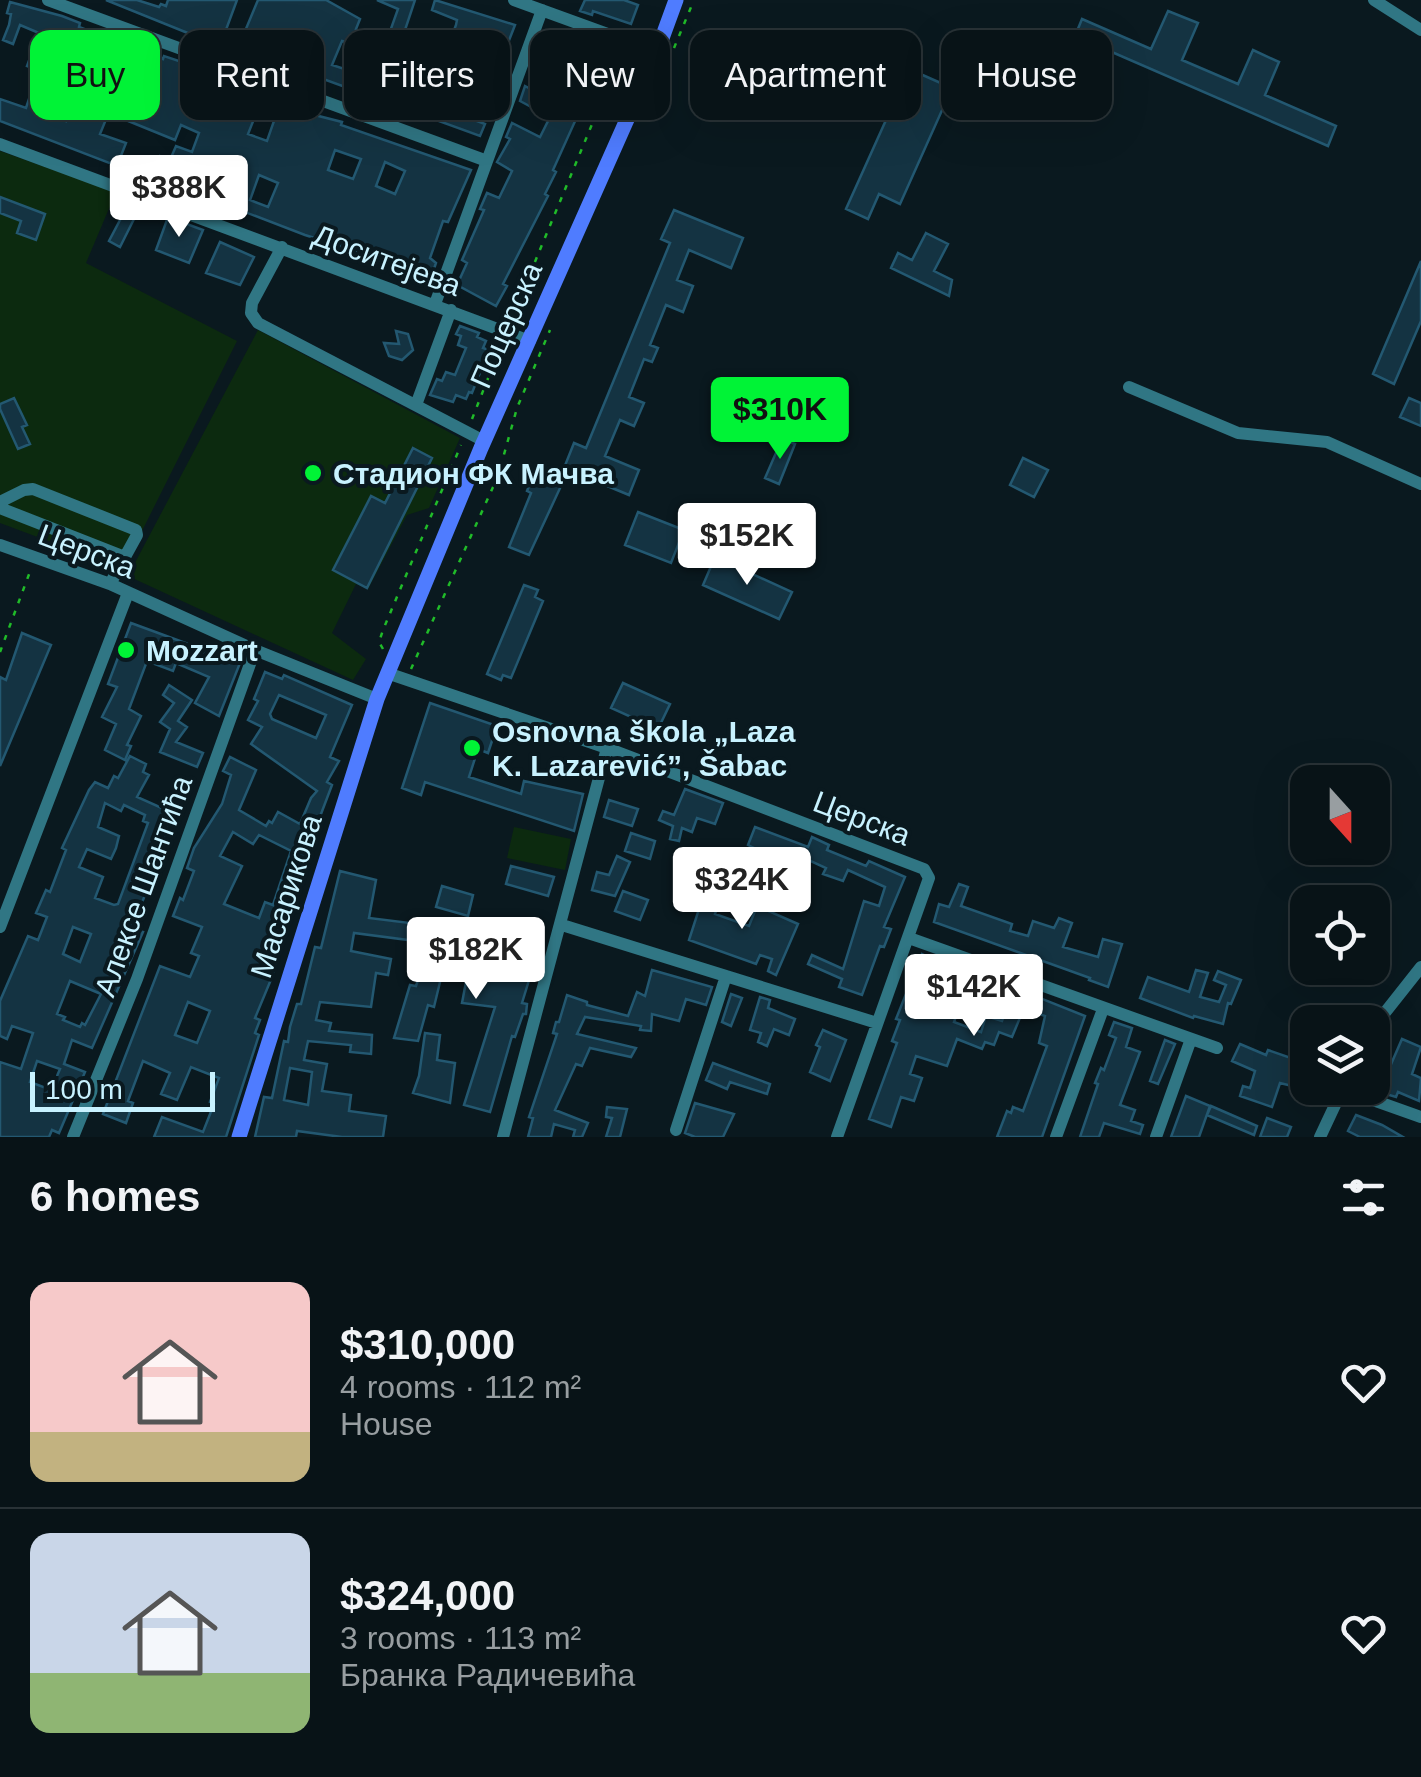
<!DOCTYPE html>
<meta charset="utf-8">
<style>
:root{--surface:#081317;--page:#162024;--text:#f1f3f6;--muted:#989ea1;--line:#293236;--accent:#00f336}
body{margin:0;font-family:Helvetica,sans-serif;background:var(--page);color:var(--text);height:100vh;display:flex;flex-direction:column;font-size:38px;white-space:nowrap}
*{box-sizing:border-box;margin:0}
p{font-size:32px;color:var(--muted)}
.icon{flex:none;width:55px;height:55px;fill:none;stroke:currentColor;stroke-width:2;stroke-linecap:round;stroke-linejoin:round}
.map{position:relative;height:1137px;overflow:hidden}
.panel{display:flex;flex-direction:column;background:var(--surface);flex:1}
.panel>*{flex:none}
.top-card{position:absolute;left:30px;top:30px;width:1362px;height:90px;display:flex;gap:20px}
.needle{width:65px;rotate:159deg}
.buttons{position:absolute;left:1290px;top:765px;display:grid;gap:20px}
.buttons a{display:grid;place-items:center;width:100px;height:100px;border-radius:20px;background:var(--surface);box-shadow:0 10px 40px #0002,0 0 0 2px var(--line);font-size:50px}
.scale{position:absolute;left:30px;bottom:25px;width:185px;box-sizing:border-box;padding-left:10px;border:5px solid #c8f2ff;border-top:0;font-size:28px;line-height:35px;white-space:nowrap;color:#c8f2ff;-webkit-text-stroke:8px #0a191f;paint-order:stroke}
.price{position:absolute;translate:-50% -85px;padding:0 22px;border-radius:10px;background:#fff;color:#222;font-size:32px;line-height:65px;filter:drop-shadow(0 2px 5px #0008)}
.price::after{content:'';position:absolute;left:50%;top:60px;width:30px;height:22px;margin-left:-15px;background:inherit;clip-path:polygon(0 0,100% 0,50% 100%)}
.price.active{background:var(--accent);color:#111}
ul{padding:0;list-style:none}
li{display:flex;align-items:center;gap:30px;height:250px;padding:0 30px}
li+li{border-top:2px solid var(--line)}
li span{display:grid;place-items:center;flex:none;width:280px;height:200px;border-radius:20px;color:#555}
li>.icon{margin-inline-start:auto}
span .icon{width:120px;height:120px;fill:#fffc;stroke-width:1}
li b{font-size:42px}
h2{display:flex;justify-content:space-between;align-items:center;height:120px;padding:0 30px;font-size:42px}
.tag{padding:0 35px;border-radius:20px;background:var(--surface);box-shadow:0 10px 40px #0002,0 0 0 2px var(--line);font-size:35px;line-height:90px}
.tag.active{background:var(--accent);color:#111}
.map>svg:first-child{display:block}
</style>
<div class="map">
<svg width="1421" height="1137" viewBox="0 0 1421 1137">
<rect width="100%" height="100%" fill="#0a191f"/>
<path fill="#0c2a0f" d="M0,151L116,192L86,263L237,341L123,569L0,523Z
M258,330L460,438L429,508L407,515L368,589L356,584L332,633L366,659L353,680L128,576Z
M514,827L571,839L565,870L507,858Z"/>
<path fill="#143342" stroke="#235871" stroke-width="2.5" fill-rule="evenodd" d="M106,0H137L159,7L161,4L166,6L168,0H237L220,46Z
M258,0H326L360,19L356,29L387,40L398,9L377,0H415L400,45L419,52L422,41L447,49L456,25L457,20L432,10L435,0L515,25L508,43L504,42L491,82L495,83L477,121L485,124L480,136L238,48ZM474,35L492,44L481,77L476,75L458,109L438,101L441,92L415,82L424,54L462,67ZM342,41L368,50L370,45L408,60L400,82L368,71L366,76L332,65Z
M585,0H624L638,5L631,24L593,11L592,15L580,11Z
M10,2L62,16L80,23L79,27L163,59L164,56L212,72L210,75L299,111L342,122L341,125L471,170L448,222L443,221L430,258L436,263L430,281L378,261L376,267L362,262V253L305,235L198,194V197L178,192L179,189L151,178L160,156L170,160L176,146L192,152L199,133L181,125L175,140L111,114L115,104L140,115L149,93L102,78L90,104L109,112L100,134L126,143L117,166L0,121V99L26,108L29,99L39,103L46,84L34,79L37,70L27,66L39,33L20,25L13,44L3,40L9,25L11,14L7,13ZM56,90L75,98L66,121L48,113ZM256,114L274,121L267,141L248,134ZM335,150L361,159L353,179L328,170ZM211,157L232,164L225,182L204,174ZM385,162L405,171L395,194L376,186ZM259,175L278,183L268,207L250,200Z
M1168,11L1198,23L1182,60L1238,84L1253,50L1279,62L1265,95L1336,126L1328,146L1075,36L1082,19L1151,49Z
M575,55L600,66L553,170L556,172L545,194L548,196L503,284L507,286L496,306L457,285L467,263L462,260L484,210L480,209L487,193L499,198L512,171L497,162L510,139L506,137L512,123L540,137L550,117L520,101L525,86L536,92L549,65L567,73Z
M909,69L952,88L900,204L879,194L868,219L846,209Z
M0,197L45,214L36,240L17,233L21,221L0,213Z
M129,203L140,207L120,247L109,241Z
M674,210L743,238L731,268L689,250L677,280L693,286L683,312L666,305L650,345L658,348L652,362L644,359L629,397L644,403L634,426L620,420L605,456L639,470L629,495L564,468L574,443L586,448L670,243L661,239Z
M168,217L203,230L189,263L156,250Z
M926,233L948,244L934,271L952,280L949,296L891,268L898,253L912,260Z
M220,242L254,257L240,285L206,273Z
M1421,261V321L1394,384L1373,374Z
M460,326L479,333L477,337L486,341L483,348L489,350L472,393L469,392L466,399L456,395L453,402L430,395L437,379L442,381L446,372L455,375L466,348L458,345L461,336L456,334Z
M396,331L408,334L413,350L402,360L389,356L384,343L399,344Z
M789,386L812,397L800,421L777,410Z
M14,398L27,425L22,427L30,444L18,449L0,409V404Z
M1409,398L1421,403V426L1400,417Z
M782,439L795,444L779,484L765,478Z
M413,448L432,458L367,588L333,570L371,496L385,503Z
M1023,458L1048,470L1034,497L1010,485Z
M534,474L561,486L529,555L509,547L531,493L527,491Z
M638,512L684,530L671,563L625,545Z
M715,557L792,592L779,619L703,585Z
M524,585L538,590L535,597L543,601L511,678L503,675L501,680L487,674Z
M131,623L240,663L219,716L195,703L209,677L176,663L173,671L147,661L129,709L141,716L127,745L131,746L125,760L105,750L116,724L102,717L117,687L108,684Z
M22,633L51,645L0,766V677L6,680Z
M265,672L282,679L284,675L352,705L330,757L339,761L327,782L332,785L310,843L284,928L286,929L273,960L276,962L272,977L255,1018L260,1020L255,1033L259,1035L226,1137H154L162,1117L203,1132L214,1104L210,1102L219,1078L191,1067L177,1100L161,1094L170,1073L143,1061L128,1101L133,1103L126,1123L103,1114L160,966L190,977L199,956L191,953L202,927L173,916L180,898L183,900L194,871L187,868L194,848L222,804L231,775L223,771L230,757L256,770L239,810L266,826L269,821L272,823L278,812L300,824L311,798L317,791L251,744L262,727L248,720L258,701L254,699ZM279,695L326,715L316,738L272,719L270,714ZM233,832L253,844L259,835L291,851L273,905L265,902L259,918L224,904L242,866L220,856ZM188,1002L210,1011L197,1043L175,1035Z
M623,683L670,704L658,729L611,708Z
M169,685L192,700L178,721L187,727L176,742L203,753L197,767L160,752L170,729L160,722L174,703L163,695Z
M430,703L497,726L488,753L478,749L469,777L521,794L524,781L583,794L574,831L425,782L421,795L402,788Z
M130,756L146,764L143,772L149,775L137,797L173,813L155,861L158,862L132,928L143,932L92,1048L72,1040L64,1064L85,1072L59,1133L52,1130L49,1137H0V1062L21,1069L33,1033L12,1026L7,1039L0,1036V1001L28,936L38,940L47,917L36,913L46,890L50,892L66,850L62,848L89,790L95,782L108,788L114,776L118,778ZM105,803L121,811L124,805L145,815L143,821L148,823L118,904L114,905L95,898L103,877L79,867L87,849L111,859L116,848L119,836L98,827ZM73,927L91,934L80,962L63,954ZM70,981L101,994L85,1025L82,1023L80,1027L63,1020L65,1017L57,1014ZM37,1061L60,1069L51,1090L30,1082Z
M685,789L723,803L715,824L697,818L692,832L682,828L679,841L670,839L673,826L659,820L663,811L674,815Z
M609,800L638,809L632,826L604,817Z
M755,827L808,847L812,837L829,845L827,850L866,866L869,861L905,877L884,927L891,929L884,947L880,946L862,995L839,987L842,979L808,964L812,955L843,969L864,901L879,906L885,887L848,870L843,881L823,874L826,868L789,851L784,863L748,845Z
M631,833L655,841L650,859L625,851Z
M617,856L630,862L615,896L592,890L597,872L609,875Z
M511,866L554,877L548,896L506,884Z
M340,871L376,880L369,918L418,924L416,941L354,933L351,951L391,959L388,975L376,973L371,1007L320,1002L316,1020L331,1023L329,1031L372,1035L371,1054L350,1052L351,1045L308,1041L304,1060L327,1064L322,1091L351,1095L349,1111L386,1116L383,1137H342L297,1131L296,1137H255L264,1097L272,1098L284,1041L288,1042L290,1027L297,1004H301L315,947L321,948ZM290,1068L312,1072L308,1105L284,1100Z
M708,881L724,886L715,914L749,926L757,906L798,924L776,975L768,971L772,959L760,955L756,964L689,940Z
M959,884L968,887L961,906L1012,924L1010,931L1028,936L1033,921L1054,928L1059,918L1072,923L1063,947L1098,957L1103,939L1122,944L1108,987L1089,980L1090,978L934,922L939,904L949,907Z
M442,886L473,895L468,916L436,907Z
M623,891L648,900L640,920L615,911Z
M434,933L475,947L478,935L537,954L522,1003L527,1004L526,1014H523L515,1037L512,1036L490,1112L464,1105L495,1007L462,1003L470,961L447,953L434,1007L428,1005L418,1041L394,1038L410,985L416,986Z
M922,954L942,964L940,970L958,977L962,967L1085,1016L1042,1137H997L1007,1111L1011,1113L1013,1107L1023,1111L1047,1046L1039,1043L1045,1016L1024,1008L1012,1037L999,1032L994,1045L985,1042L982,1049L957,1039L947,1066L916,1056L910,1074L922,1078L914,1101L901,1097L891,1127L869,1119L897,1043L892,1041L900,1020L896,1019ZM960,986L1009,1003L1002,1021L986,1016L981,1032L954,1022L958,1011L952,1009Z
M652,970L712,987L706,1005L686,999L679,1021L652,1014L651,1031L640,1030L641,1026L585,1017L577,1034L636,1048L631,1057L590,1048L582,1066L576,1064L555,1110L588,1123L582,1137H573L575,1130L554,1124L551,1137H528L533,1118L529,1117L557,1034L553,1033L556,1022H559L567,995L587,1002V1005L628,1016L637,992L645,996Z
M1196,970L1208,973L1200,997L1219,1002L1226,985L1214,980L1218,971L1241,980L1231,1004L1228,1003L1223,1024L1194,1016L1193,1018L1140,998L1148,977L1189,992Z
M731,994L742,998L731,1026L722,1022Z
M760,997L770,1000L768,1008L795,1019L789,1035L774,1029L767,1046L758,1042L761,1033L750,1030Z
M1114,1022L1132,1028L1126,1047L1140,1052L1120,1105L1135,1110L1131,1121L1143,1125L1140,1134L1104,1123L1099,1137H1080L1098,1084L1095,1083L1101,1068L1104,1070L1116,1038L1109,1035Z
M823,1030L846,1040L830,1081L810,1072L820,1047L816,1045Z
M425,1033L440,1035L437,1060L455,1063L450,1103L413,1093L419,1076Z
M1402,1039L1421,1047L1412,1074L1421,1078L1419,1101L1398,1092L1396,1097L1379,1092Z
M1165,1040L1175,1044L1158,1084L1150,1081Z
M1240,1044L1266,1055L1268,1050L1308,1064V1090L1280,1083L1272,1107L1240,1096L1243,1086L1250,1088L1255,1071L1232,1061Z
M713,1063L770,1084L767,1094L730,1082L727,1089L706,1080Z
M1186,1096L1210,1106L1199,1137H1171Z
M695,1103L734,1114L723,1137H695L685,1133Z
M1211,1106L1257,1126L1254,1135L1207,1115Z
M607,1107L627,1109L620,1137H606L612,1118L606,1117Z
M1356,1115L1382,1125L1403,1137H1360L1348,1131Z
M1267,1118L1291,1127L1287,1137H1260Z"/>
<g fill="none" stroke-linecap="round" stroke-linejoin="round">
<path stroke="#20bb29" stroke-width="2.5" stroke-dasharray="5 8" stroke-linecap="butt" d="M674,48L694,0
M510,322L622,52
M472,419L502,343
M383,649L379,642L383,630L461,445
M0,652L31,569
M411,669L498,476L517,408L550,330"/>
<path stroke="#307684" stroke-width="12" d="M48,0L487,161
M514,0L657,52
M1374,0L1421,30
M0,144L530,341
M282,247L252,303L251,313L258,323L484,441
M435,304L542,10
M1129,387L1238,433L1327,442L1421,484
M416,405L451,310
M0,502L24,490L33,489L136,530L137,535L110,584
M0,508L125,557
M0,545L110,584L255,650L377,699
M387,673L607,748L924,869L929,878L837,1137
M562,925L877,1023
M0,927L128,593
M909,938L1217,1048
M1372,1029L1421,967
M1342,1089L1421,1117
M676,1130L726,976
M73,1137L137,979L255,650
M503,1137L607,748
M1056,1137L1103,1009
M1156,1137L1191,1039
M1320,1137L1343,1088"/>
<path stroke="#4f7cff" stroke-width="15" d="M239,1137L377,699L481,448L657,52L676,0"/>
</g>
<g fill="#00f336" stroke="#0a191f" stroke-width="4">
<circle cx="313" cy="473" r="10"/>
<circle cx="126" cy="650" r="10"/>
<circle cx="472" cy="748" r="10"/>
</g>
<g text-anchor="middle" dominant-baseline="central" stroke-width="8" stroke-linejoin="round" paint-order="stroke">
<g font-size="30" fill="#c8f2ff" stroke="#0a191f">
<text transform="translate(387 260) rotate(20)">Доситејева</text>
<text transform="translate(506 325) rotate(-66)">Поцерска</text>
<text transform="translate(87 551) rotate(21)">Церска</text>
<text transform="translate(862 818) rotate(21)">Церска</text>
<text transform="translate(143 886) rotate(-70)">Алексе Шантића</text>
<text transform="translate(286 896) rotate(-72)">Масарикова</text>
</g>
<g font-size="30" font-weight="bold" fill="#c8f2ff" stroke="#0a191f" text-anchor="start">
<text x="333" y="473">Стадион ФК Мачва</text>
<text x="146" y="650">Mozzart</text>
<text x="492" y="731">Osnovna škola „Laza<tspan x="492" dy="34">K. Lazarević”, Šabac</tspan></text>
</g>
</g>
</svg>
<div class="buttons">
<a><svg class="needle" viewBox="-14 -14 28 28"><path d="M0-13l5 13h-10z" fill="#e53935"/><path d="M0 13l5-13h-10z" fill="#989ea1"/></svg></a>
<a><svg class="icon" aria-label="locate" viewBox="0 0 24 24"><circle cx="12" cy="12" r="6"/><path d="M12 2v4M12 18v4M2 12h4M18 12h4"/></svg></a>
<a><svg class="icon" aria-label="layers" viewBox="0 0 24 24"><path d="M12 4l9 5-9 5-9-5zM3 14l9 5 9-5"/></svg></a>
</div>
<div class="scale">100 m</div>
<b class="price" style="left:179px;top:240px">$388K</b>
<b class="price active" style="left:780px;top:462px">$310K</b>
<b class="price" style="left:747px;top:588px">$152K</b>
<b class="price" style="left:742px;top:932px">$324K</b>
<b class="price" style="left:476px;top:1002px">$182K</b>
<b class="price" style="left:974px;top:1039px">$142K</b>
<div class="top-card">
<a class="tag active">Buy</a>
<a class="tag">Rent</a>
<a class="tag">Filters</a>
<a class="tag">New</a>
<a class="tag">Apartment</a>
<a class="tag">House</a>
</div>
</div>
<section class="panel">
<h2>6 homes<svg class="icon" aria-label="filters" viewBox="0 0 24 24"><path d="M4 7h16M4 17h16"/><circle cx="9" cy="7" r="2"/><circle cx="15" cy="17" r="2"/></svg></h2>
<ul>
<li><span style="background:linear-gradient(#f6c9c9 75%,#c2b280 0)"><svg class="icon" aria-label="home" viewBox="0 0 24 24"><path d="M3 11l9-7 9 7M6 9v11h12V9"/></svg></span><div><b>$310,000</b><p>4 rooms · 112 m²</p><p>House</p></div><svg class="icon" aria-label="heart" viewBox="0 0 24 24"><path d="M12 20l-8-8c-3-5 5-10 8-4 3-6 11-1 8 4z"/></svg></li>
<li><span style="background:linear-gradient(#c9d6e8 70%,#8fb573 0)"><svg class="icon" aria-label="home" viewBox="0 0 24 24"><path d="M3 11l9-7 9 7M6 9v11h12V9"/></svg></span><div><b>$324,000</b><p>3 rooms · 113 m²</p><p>Бранка Радичевића</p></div><svg class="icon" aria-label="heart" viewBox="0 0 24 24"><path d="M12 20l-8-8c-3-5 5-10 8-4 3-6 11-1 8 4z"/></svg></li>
</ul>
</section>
